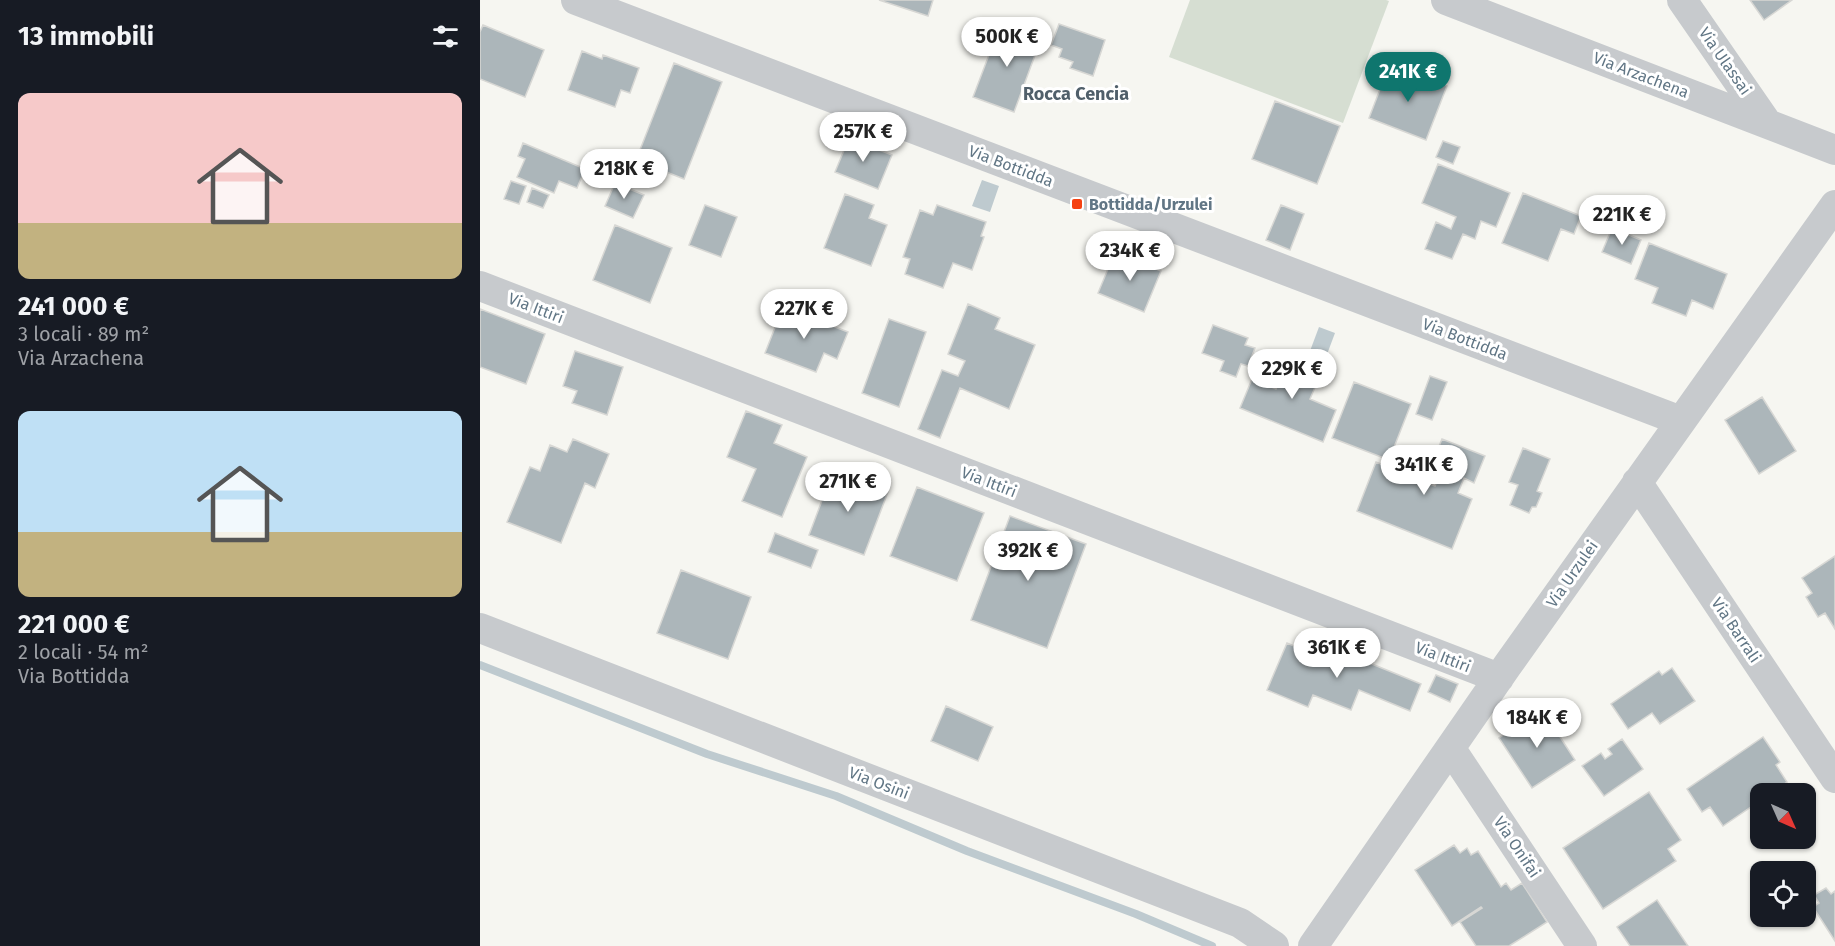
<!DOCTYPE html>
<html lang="it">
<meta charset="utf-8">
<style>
:root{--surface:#171b24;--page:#242831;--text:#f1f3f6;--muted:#9ea1a6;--accent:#0f766e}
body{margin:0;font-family:"Fira Sans",sans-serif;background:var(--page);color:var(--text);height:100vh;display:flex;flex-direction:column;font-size:22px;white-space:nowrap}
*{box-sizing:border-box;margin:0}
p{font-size:20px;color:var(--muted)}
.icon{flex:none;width:33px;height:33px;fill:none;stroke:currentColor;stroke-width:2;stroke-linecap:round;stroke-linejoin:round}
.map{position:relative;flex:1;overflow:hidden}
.drawer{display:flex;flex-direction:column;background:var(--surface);width:480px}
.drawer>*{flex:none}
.needle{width:39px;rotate:135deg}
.controls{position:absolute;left:1270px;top:783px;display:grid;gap:12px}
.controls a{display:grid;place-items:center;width:66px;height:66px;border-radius:12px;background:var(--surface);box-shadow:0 2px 4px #0004;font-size:30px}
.price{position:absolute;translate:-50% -51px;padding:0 14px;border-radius:21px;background:#fff;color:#222;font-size:20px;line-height:39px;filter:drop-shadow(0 2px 3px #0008)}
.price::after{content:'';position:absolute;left:50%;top:36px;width:18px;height:14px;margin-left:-9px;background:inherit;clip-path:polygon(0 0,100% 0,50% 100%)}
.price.current{background:var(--accent);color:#fff}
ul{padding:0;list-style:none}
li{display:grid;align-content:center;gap:12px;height:318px;padding:0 18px}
li span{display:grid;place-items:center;height:186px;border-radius:12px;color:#555}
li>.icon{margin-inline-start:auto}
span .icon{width:108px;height:108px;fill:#fffc;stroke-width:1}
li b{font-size:26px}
h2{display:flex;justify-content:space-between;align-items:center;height:72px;padding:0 18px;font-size:26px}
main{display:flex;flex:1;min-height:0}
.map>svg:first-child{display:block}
</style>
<main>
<section class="drawer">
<h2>13 immobili<svg class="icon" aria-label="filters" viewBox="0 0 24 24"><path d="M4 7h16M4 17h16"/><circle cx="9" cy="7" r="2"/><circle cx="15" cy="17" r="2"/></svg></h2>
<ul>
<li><span style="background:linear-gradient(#f6c9c9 70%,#c2b280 0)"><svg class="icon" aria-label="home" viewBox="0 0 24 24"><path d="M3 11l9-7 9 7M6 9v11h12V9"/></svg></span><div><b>241 000 €</b><p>3 locali · 89 m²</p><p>Via Arzachena</p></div></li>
<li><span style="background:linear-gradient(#bfe0f5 65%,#c2b280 0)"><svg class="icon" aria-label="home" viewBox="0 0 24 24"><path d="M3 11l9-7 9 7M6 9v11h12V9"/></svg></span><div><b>221 000 €</b><p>2 locali · 54 m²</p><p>Via Bottidda</p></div></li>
</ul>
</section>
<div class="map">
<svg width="1355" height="946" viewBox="0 0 1355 946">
<rect width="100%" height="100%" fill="#f6f6f1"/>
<path fill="#d6ded2" d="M710,0H906L909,1L863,123L689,57Z"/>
<path fill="#becacf" d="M502,180L519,186L510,212L492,206Z
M839,327L855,333L846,357L830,351Z"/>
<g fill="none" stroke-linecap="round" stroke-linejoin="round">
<path stroke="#becacf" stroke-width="8" d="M0,665L227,754L356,796L487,851L656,914L732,946"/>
</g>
<path fill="#acb6ba" stroke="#d7d7d4" stroke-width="1.5" d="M399,0H453L448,16Z
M1270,0H1312L1284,20Z
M521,23L561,39L534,112L493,97Z
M579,24L625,40L613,76L590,68L593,62L579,57L582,49L571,45Z
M3,25L64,50L45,97L0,79V32Z
M102,51L122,59L123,55L159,68L150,93L141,90L135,107L88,90Z
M194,63L242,82L204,179L156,160Z
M924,69L967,86L946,140L889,118L907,71L921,76Z
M795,101L860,126L837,184L772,159Z
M369,138L412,155L398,189L355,172Z
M963,141L980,147L973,164L956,157Z
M43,143L105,169L97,188L79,181L74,193L37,177L45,159L38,156Z
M958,164L1030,193L1016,227L1001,221L995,239L983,234L972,259L945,249L956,222L971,229L976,217L942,203Z
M31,181L46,186L39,204L24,199Z
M135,183L164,195L153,218L125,206Z
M52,188L69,195L63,208L47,202Z
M1043,193L1101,216L1094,234L1081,229L1068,261L1022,243Z
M365,194L394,205L389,218L407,225L391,266L344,248Z
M225,205L257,217L241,257L209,245Z
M457,205L506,222L501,236L504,237L492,270L473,263L463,288L425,274L430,259L423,257L440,210L453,215Z
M801,205L824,214L810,250L786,240Z
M135,225L192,248L170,303L113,280Z
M1132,228L1161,240L1151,264L1122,252Z
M1169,243L1247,274L1233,309L1212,300L1206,316L1172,303L1178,288L1155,279Z
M635,252L681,271L664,312L618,293Z
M488,304L520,318L515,329L555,345L529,409L480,388L460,438L438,429L462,370L478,376L485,361L468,354Z
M303,307L368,332L357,359L344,353L336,372L285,353Z
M0,309L65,334L46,384L0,367Z
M409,319L446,332L419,407L382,393Z
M733,325L768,338L765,345L775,348L768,366L761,364L756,377L740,371L744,361L722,353Z
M95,351L143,367L127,415L92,403L97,391L83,386Z
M816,351L841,361L834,376L839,378L830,399L856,410L843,442L760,408L772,379L796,389L804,369L808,371Z
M950,376L967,382L952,420L936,414Z
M874,382L931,404L909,460L852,438Z
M1282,397L1316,451L1279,474L1245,420Z
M266,411L302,425L294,443L327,457L302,517L262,501L276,469L247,457Z
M93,439L129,454L115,488L105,483L81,543L27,522L50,467L60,471L70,445L87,452Z
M962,439L1005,456L994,483L984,478L978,493L992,499L972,549L877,511L896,462L955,486L962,470L951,466Z
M1043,448L1070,459L1057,491L1062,493L1056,507H1052L1049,513L1030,505L1038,485L1029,482Z
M353,471L408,492L384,555L329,535Z
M437,487L504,513L477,581L410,556Z
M530,516L606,544L567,648L491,620Z
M295,533L338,550L331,568L288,552Z
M1355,556V629L1345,613L1338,617L1326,597L1332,593L1322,578Z
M201,570L271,597L248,659L177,633Z
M838,642L941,684L930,711L879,690L871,710L833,695L828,707L787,690L807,643L833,654Z
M1192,668L1215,701L1180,724L1172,713L1148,729L1131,704L1179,671L1182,675Z
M956,675L978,684L970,702L948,692Z
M466,706L513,727L498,761L451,741Z
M1062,709L1095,760L1052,788L1019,738Z
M1283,737L1300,762L1296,765L1307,782L1291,794H1281V800L1243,826L1230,807L1222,812L1207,789Z
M1142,739L1163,769L1124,796L1102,766L1121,753L1125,759L1132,754L1128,749Z
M1169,792L1201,840L1188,849L1196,861L1123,909L1083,848Z
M974,845L980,853L987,848L991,855L998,851L1021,887L1026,883L1031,890L1042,883L1067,922L1029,946H996L980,922L1002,908L1001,907L972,926L935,870Z
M1346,888L1351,894L1355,891V941L1333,907L1339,903L1334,895Z
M1177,900L1208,946H1150L1137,927Z"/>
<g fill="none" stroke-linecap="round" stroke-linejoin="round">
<path stroke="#c7cacd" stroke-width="30" d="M96,0L1201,421
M966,0L1355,150
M1202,0L1287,123
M0,286L1019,678
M1157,482L1355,778
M0,628L760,923L794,946
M971,749L1102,946
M833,946L1027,666L1355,205"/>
</g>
<rect fill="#f54112" stroke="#fff" stroke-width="2" x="591" y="198" width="12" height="12" rx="3"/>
<g text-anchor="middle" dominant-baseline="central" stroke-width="6" stroke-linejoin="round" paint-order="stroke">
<g font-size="16" fill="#617685" stroke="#fff">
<text transform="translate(1245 61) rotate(55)">Via Ulassai</text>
<text transform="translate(1161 75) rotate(21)">Via Arzachena</text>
<text transform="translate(531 166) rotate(21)">Via Bottidda</text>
<text transform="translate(56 308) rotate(21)">Via Ittiri</text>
<text transform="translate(985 339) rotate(21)">Via Bottidda</text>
<text transform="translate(509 482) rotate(21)">Via Ittiri</text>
<text transform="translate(1092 574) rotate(-55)">Via Urzulei</text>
<text transform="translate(1256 630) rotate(56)">Via Barrali</text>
<text transform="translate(963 657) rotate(21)">Via Ittiri</text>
<text transform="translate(399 783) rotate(21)">Via Osini</text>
<text transform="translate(1037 847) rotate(56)">Via Onifai</text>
</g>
<g font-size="16" font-weight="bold" fill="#617685" stroke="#fff" text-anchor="start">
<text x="609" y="204">Bottidda/Urzulei</text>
</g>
<g font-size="18" font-weight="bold" fill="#505f6a" stroke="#fff">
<text x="596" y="94">Rocca Cencia</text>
</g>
</g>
</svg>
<div class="controls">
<a><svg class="needle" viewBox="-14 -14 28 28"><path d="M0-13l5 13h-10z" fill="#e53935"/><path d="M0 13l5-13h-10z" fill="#9ea1a6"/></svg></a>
<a><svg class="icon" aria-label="locate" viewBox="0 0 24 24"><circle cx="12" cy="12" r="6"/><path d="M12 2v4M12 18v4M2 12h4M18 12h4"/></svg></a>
</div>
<b class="price" style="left:527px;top:68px">500K €</b>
<b class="price current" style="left:928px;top:103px">241K €</b>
<b class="price" style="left:383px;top:163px">257K €</b>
<b class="price" style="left:144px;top:200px">218K €</b>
<b class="price" style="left:1142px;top:246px">221K €</b>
<b class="price" style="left:650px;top:282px">234K €</b>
<b class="price" style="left:324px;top:340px">227K €</b>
<b class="price" style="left:812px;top:400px">229K €</b>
<b class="price" style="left:944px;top:496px">341K €</b>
<b class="price" style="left:368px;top:513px">271K €</b>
<b class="price" style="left:548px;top:582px">392K €</b>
<b class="price" style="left:857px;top:679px">361K €</b>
<b class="price" style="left:1057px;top:749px">184K €</b>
</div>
</main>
